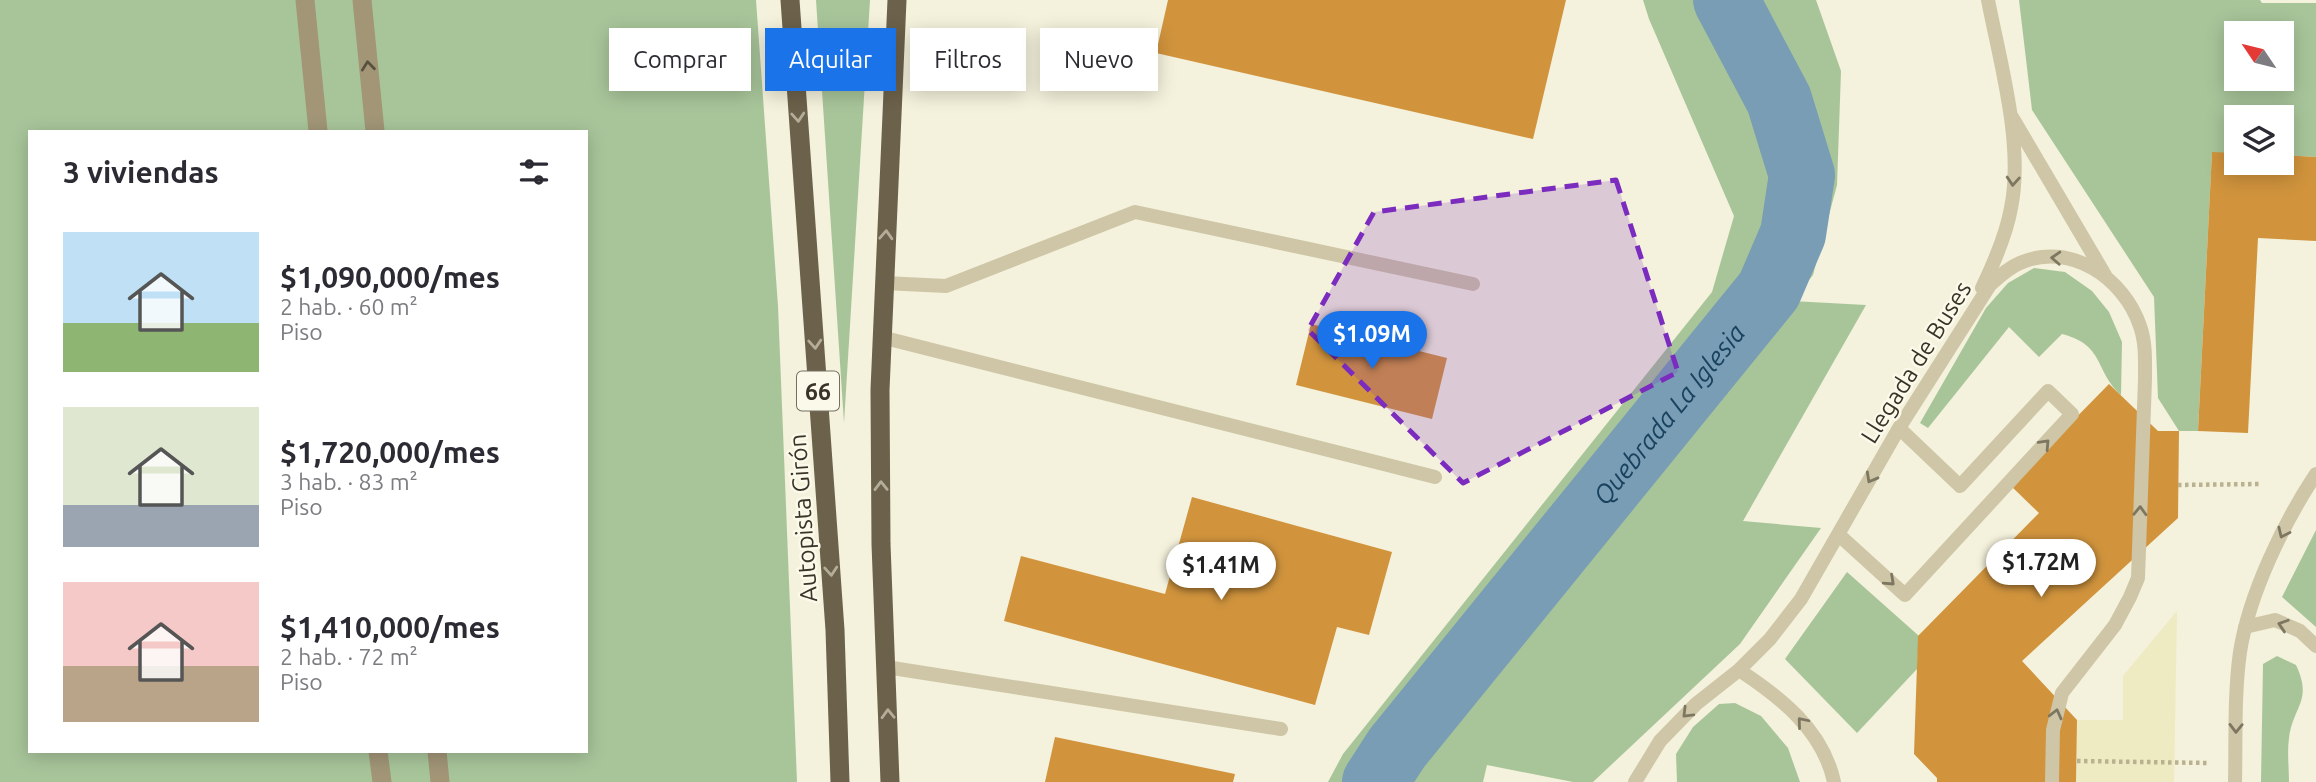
<!DOCTYPE html>
<html lang="es">
<meta charset="utf-8">
<style>
:root{--surface:#fff;--page:#f7f7f7;--text:#2b2b33;--muted:#7c7c81;--accent:#1a73e8}
body{margin:0;font-family:Ubuntu,sans-serif;background:var(--page);color:var(--text);height:100vh;display:flex;flex-direction:column;font-size:26px;white-space:nowrap}
*{box-sizing:border-box;margin:0}
p{font-size:23px;color:var(--muted)}
.icon{flex:none;width:38px;height:38px;fill:none;stroke:currentColor;stroke-width:2;stroke-linecap:round;stroke-linejoin:round}
.map{position:relative;flex:1;overflow:hidden}
.side{position:absolute;left:28px;top:130px;width:560px;height:623px;display:flex;flex-direction:column;background:var(--surface);border-radius:0px;box-shadow:0 4px 18px #0003}
.side>*{flex:none}
.guide{position:absolute;left:609px;top:28px;width:665px;height:63px;display:flex;gap:14px}
.needle{width:46px;rotate:305deg}
.fabs{position:absolute;left:2224px;top:21px;display:grid;gap:14px}
.fabs a{display:grid;place-items:center;width:70px;height:70px;border-radius:0px;background:var(--surface);box-shadow:0 4px 18px #0003;font-size:35px}
.price{position:absolute;translate:-50% -60px;padding:0 16px;border-radius:24px;background:#fff;color:#222;font-size:23px;line-height:46px;filter:drop-shadow(0 2px 4px #0008)}
.price::after{content:'';position:absolute;left:50%;top:42px;width:21px;height:16px;margin-left:-10px;background:inherit;clip-path:polygon(0 0,100% 0,50% 100%)}
.price.selected{background:var(--accent);color:#fff}
ul{padding:0;list-style:none}
li{display:flex;align-items:center;gap:21px;height:175px;padding:0 35px}
li span{display:grid;place-items:center;flex:none;width:196px;height:140px;border-radius:0px;color:#555}
li>.icon{margin-inline-start:auto}
span .icon{width:84px;height:84px;fill:#fffc;stroke-width:1}
li b{font-size:30px}
h2{display:flex;justify-content:space-between;align-items:center;height:84px;padding:0 35px;font-size:30px}
.chip{padding:0 24px;border-radius:0px;background:var(--surface);box-shadow:0 4px 18px #0003;font-size:24px;line-height:63px}
.chip.selected{background:var(--accent);color:#fff}
.map>svg:first-child{display:block}
</style>
<div class="map">
<svg width="2316" height="782" viewBox="0 0 2316 782">
<rect width="100%" height="100%" fill="#f4f1dc"/>
<path fill="#a8c59a" fill-rule="evenodd" d="M0,0H756L778,306L797,782H0ZM30,131H586V751H30Z
M816,0H870L844,423Z
M1643,0H1816L1841,71L1837,185L1813,275L1792,301L1866,305L1743,521L1821,528L1740,644L1593,782H1573L1487,765L1483,782H1328L1343,754L1712,292L1734,216L1649,19Z
M2019,0H2260L2262,3H2316V157L2282,155V117H2236V153H2212L2198,431H2179L2158,398L2154,297L2032,110ZM2236,33H2282V79H2236Z
M2034,268L2065,272L2092,291L2109,312L2122,342L2121,395C2094,370 2105,345 2062,334L2039,357L2009,327L1928,428L1920,423L1986,308L2008,283Z
M2316,530V627L2282,597Z
M1847,572L1919,636L1917,669L1857,733L1785,659Z
M2277,656L2296,665C2313,701 2293,706 2289,738C2287,752 2289,768 2289,782H2261L2263,664Z
M1735,703L1761,716L1788,748L1800,782H1677L1676,754L1693,727L1719,704Z"/>
<path fill="#eeeac2" d="M2177,611L2174,782H2076L2077,720H2123V676Z"/>
<g fill="none" stroke-linecap="round" stroke-linejoin="round">
<path stroke="#789db4" stroke-width="66" id="s1" d="M1375,782L1397,748L1769,290L1793,234L1802,175L1779,100L1726,0"/>
</g>
<path fill="#d1943d" d="M1168,0H1566L1533,139L1156,53Z
M2212,152L2236,153V163H2282V155L2316,157V241L2258,238L2248,433L2198,431Z
M1311,324L1447,358L1432,419L1296,385Z
M2109,384L2158,431H2179L2178,518L2022,661L2077,720L2076,782H1937V778L1914,754L1918,636L2039,513L2010,485Z
M1192,497L1392,552L1369,635L1337,627L1315,705L1004,621L1021,556L1165,594Z
M1055,737L1235,774L1233,782H1045Z"/>
<g fill="none" stroke-linecap="round" stroke-linejoin="round">
<path stroke="#bab190" stroke-width="4.5" stroke-dasharray="3.5 3.5" stroke-linecap="butt" d="M2178,485L2260,484
M2077,761L2209,763"/>
<path stroke="#cec6a6" stroke-width="14" d="M2012,117L2105,275
M884,283L946,286L1135,212L1473,284
M1982,288C1994,263 2006,236 2011,208C2024,145 2000,62 1988,0
M881,337L1435,477
M1839,535L1905,595L2072,414L2048,391L1960,486L1899,428
M2245,627L2275,620L2300,631L2316,646
M886,667L1281,729
M1739,670C1780,697 1823,730 1834,782
M1635,782L1660,741L1696,704L1739,670L1770,639L1801,599L1899,428L1990,285C2000,276 2008,268 2020,263C2070,241 2124,278 2140,326C2146,343 2145,361 2145,379L2138,578L2130,597L2115,625L2062,693L2053,730L2052,782
M2235,782C2236,739 2234,695 2240,652C2249,594 2284,522 2316,474"/>
<path stroke="#a29677" stroke-width="19" d="M305,0L318,131
M362,0L375,131
M378,751L382,782
M437,751L440,782"/>
<path stroke="#6c614a" stroke-width="19" d="M790,0L835,630L840,782
M890,782L881,544L880,390L897,0"/>
</g>
<defs><path id="oneway-chevron" d="M-2-3.5L2.5 0L-2 3.5" fill="none" stroke-width="1.6" stroke-linecap="round" stroke-linejoin="round" transform="scale(1.75)"/></defs>
<use stroke="#595140" href="#oneway-chevron" transform="translate(368 66) rotate(-96)"/>
<g stroke="#b4ad9a">
<use href="#oneway-chevron" transform="translate(798 117) rotate(86)"/>
<use href="#oneway-chevron" transform="translate(886 235) rotate(-87)"/>
<use href="#oneway-chevron" transform="translate(815 344) rotate(86)"/>
<use href="#oneway-chevron" transform="translate(881 486) rotate(-91)"/>
<use href="#oneway-chevron" transform="translate(831 571) rotate(86)"/>
<use href="#oneway-chevron" transform="translate(888 714) rotate(-92)"/>
</g>
<g stroke="#7d7661">
<use href="#oneway-chevron" transform="translate(2013 181) rotate(94)"/>
<use href="#oneway-chevron" transform="translate(2056 258) rotate(-177)"/>
<use href="#oneway-chevron" transform="translate(2045 444) rotate(-47)"/>
<use href="#oneway-chevron" transform="translate(1871 478) rotate(119)"/>
<use href="#oneway-chevron" transform="translate(2140 511) rotate(-88)"/>
<use href="#oneway-chevron" transform="translate(2283 533) rotate(115)"/>
<use href="#oneway-chevron" transform="translate(1890 581) rotate(43)"/>
<use href="#oneway-chevron" transform="translate(2283 625) rotate(-162)"/>
<use href="#oneway-chevron" transform="translate(1687 713) rotate(135)"/>
<use href="#oneway-chevron" transform="translate(2056 714) rotate(-76)"/>
<use href="#oneway-chevron" transform="translate(1802 722) rotate(-130)"/>
<use href="#oneway-chevron" transform="translate(2236 728) rotate(91)"/>
</g>
<path fill="#7b2cbf" fill-opacity="0.2" stroke="#7b2cbf" stroke-width="5" stroke-dasharray="14 9" stroke-linejoin="round" d="M1616,180L1678,372L1463,483L1308,330L1374,212Z"/>
<g text-anchor="middle" dominant-baseline="central" stroke-width="5" stroke-linejoin="round" paint-order="stroke">
<rect fill="#fbf9e9" stroke="#746f62" stroke-width="2" x="797" y="371.5" width="42" height="39" rx="5"/>
<g font-size="23" font-weight="bold" fill="#3a3428">
<text x="818" y="391">66</text>
</g>
<g font-size="24" fill="#3a3428" stroke="#fbf9e9">
<text transform="translate(1916 362) rotate(-58)">Llegada de Buses</text>
<text transform="translate(803 518) rotate(-94)">Autopista Girón</text>
</g>
<g font-size="26" font-style="italic" fill="#19425f" stroke="#fbf9e9">
<text stroke="none"><textPath href="#s1" startOffset="471">Quebrada La Iglesia</textPath></text>
</g>
</g>
</svg>
<div class="fabs">
<a><svg class="needle" viewBox="-14 -14 28 28"><path d="M0-13l5 13h-10z" fill="#e53935"/><path d="M0 13l5-13h-10z" fill="#7c7c81"/></svg></a>
<a><svg class="icon" aria-label="layers" viewBox="0 0 24 24"><path d="M12 4l9 5-9 5-9-5zM3 14l9 5 9-5"/></svg></a>
</div>
<b class="price selected" style="left:1372px;top:371px">$1.09M</b>
<b class="price" style="left:2041px;top:599px">$1.72M</b>
<b class="price" style="left:1221px;top:602px">$1.41M</b>
<div class="guide">
<a class="chip">Comprar</a>
<a class="chip selected">Alquilar</a>
<a class="chip">Filtros</a>
<a class="chip">Nuevo</a>
</div>
<section class="side">
<h2>3 viviendas<svg class="icon" aria-label="filters" viewBox="0 0 24 24"><path d="M4 7h16M4 17h16"/><circle cx="9" cy="7" r="2"/><circle cx="15" cy="17" r="2"/></svg></h2>
<ul>
<li><span style="background:linear-gradient(#bfe0f5 65%,#8fb573 0)"><svg class="icon" aria-label="home" viewBox="0 0 24 24"><path d="M3 11l9-7 9 7M6 9v11h12V9"/></svg></span><div><b>$1,090,000/mes</b><p>2 hab. · 60 m²</p><p>Piso</p></div></li>
<li><span style="background:linear-gradient(#dfe7d0 70%,#9aa5b1 0)"><svg class="icon" aria-label="home" viewBox="0 0 24 24"><path d="M3 11l9-7 9 7M6 9v11h12V9"/></svg></span><div><b>$1,720,000/mes</b><p>3 hab. · 83 m²</p><p>Piso</p></div></li>
<li><span style="background:linear-gradient(#f6c9c9 60%,#b9a48a 0)"><svg class="icon" aria-label="home" viewBox="0 0 24 24"><path d="M3 11l9-7 9 7M6 9v11h12V9"/></svg></span><div><b>$1,410,000/mes</b><p>2 hab. · 72 m²</p><p>Piso</p></div></li>
</ul>
</section>
</div>
